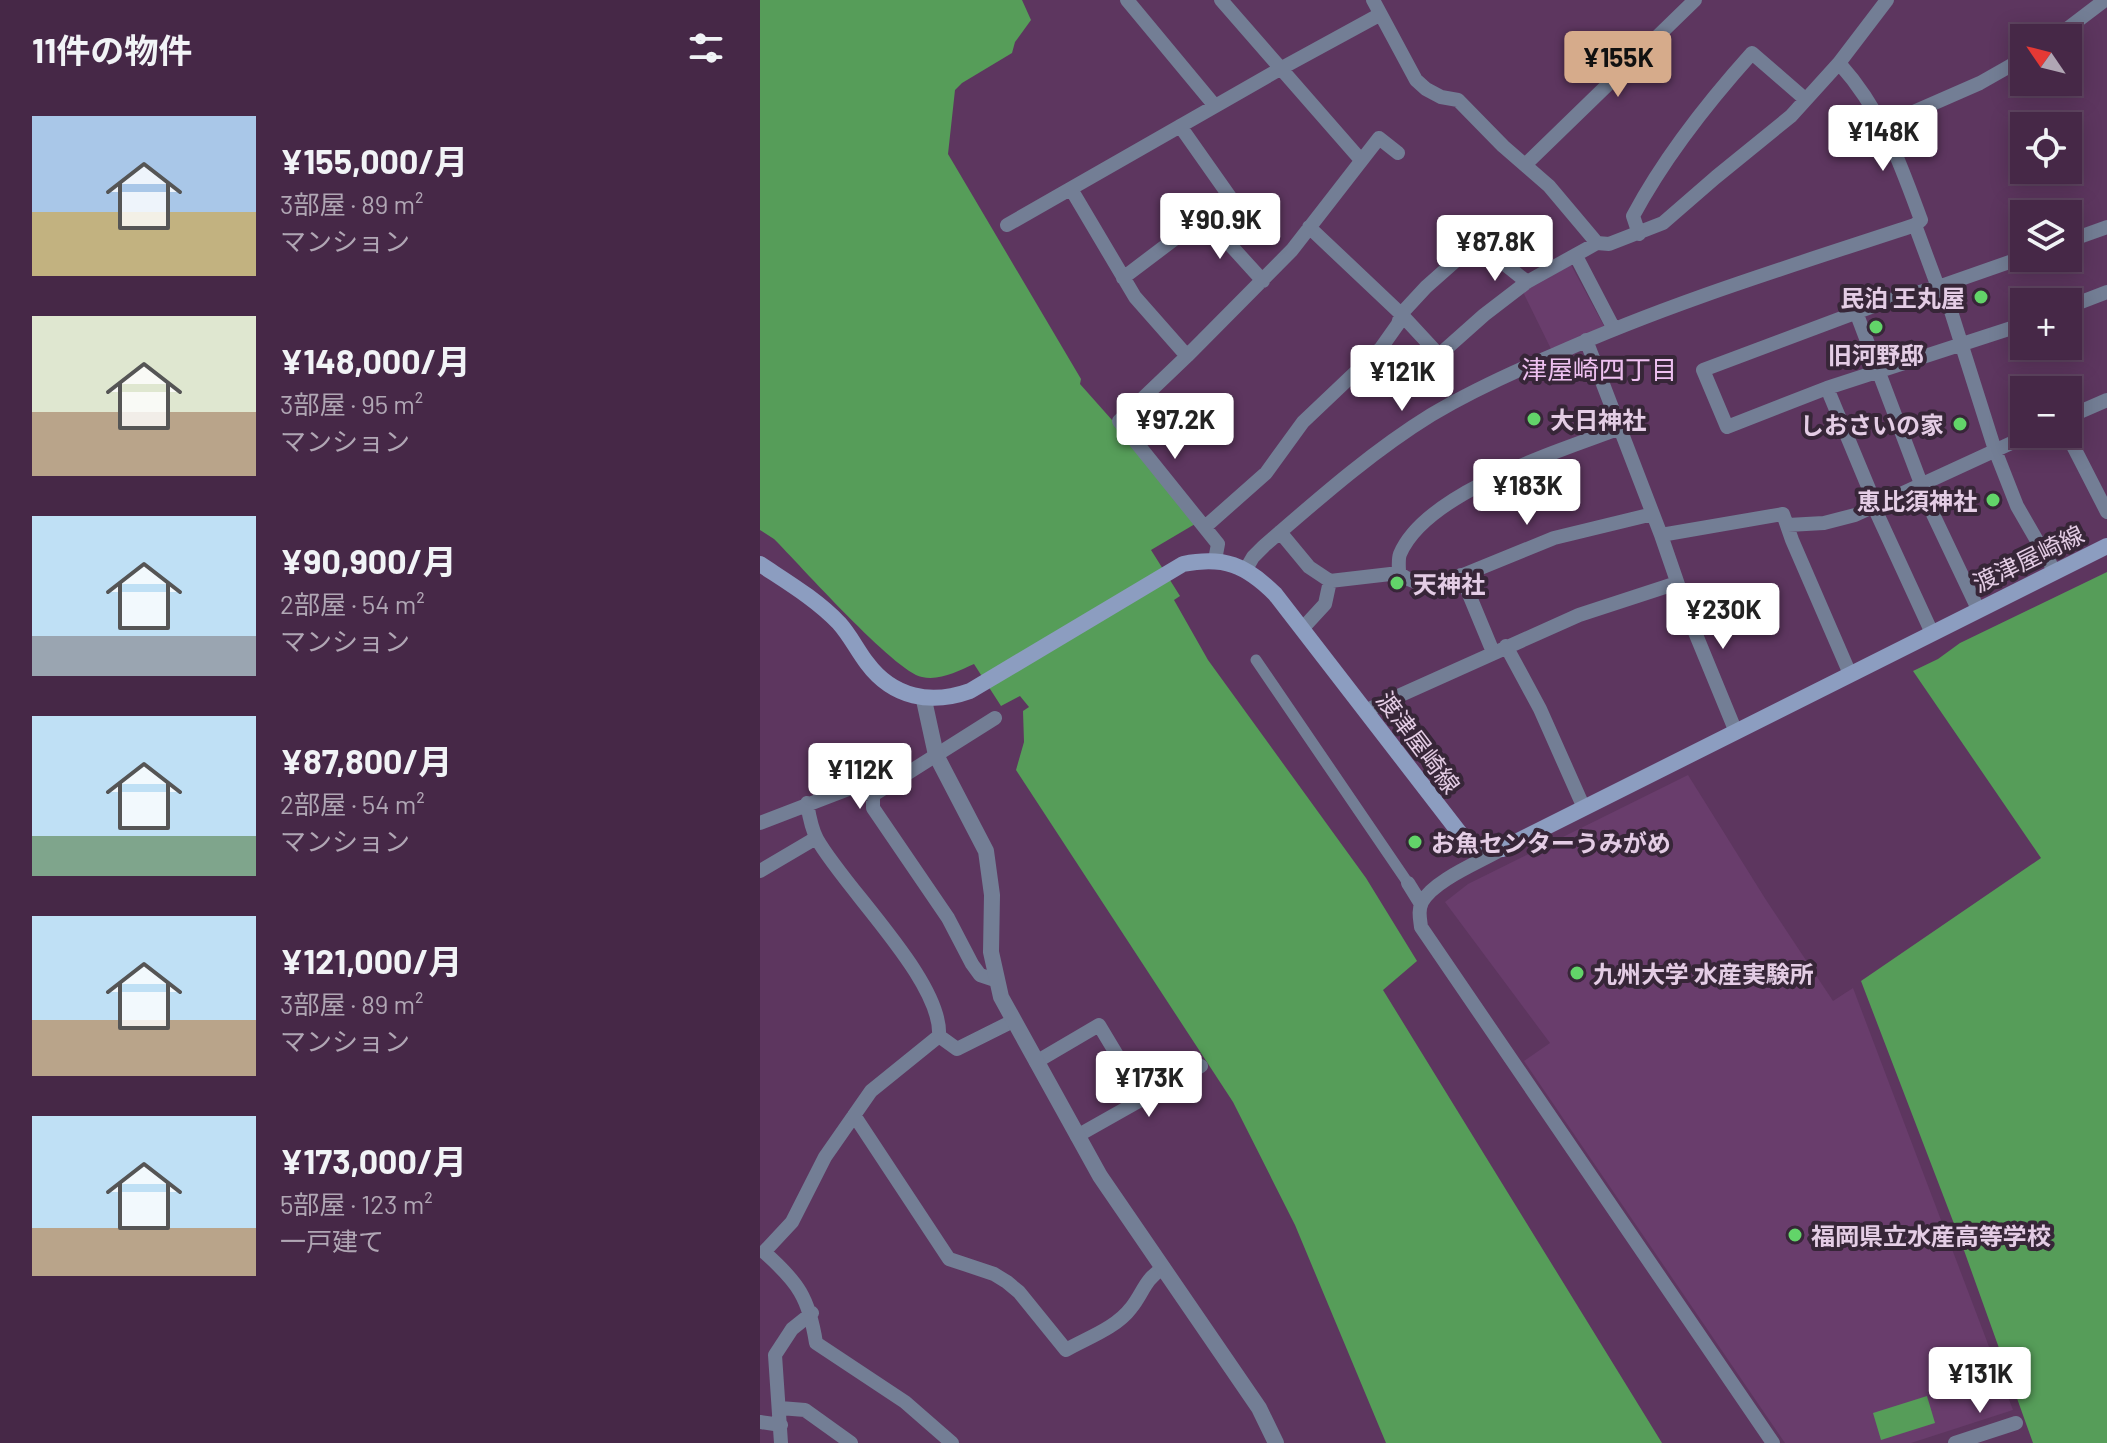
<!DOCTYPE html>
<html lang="ja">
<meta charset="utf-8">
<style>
:root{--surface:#462847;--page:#503452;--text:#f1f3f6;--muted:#b0a6b4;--line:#5e4460;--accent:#d6ab8b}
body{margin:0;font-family:Barlow,"Noto Sans JP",sans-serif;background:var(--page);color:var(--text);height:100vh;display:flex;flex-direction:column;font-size:30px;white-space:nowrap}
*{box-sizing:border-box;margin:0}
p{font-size:26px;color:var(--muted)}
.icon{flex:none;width:44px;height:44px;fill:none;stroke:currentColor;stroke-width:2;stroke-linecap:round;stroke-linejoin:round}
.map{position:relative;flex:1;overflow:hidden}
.sheet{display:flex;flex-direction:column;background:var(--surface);width:760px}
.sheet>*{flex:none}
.needle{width:52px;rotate:305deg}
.tools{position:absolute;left:1250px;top:24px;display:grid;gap:16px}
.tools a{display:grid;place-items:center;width:72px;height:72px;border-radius:0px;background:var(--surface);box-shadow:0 4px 20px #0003,0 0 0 2px var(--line);font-size:40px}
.price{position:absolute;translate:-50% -68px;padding:0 18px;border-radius:8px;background:#fff;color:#222;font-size:26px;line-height:52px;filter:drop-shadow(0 2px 4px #0008)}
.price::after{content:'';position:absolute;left:50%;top:48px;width:24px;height:18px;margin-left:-12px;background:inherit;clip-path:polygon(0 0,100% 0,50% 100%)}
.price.selected{background:var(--accent);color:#111}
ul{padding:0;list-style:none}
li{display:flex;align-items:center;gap:24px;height:200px;padding:0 32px}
li span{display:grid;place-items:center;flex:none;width:224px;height:160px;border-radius:0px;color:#555}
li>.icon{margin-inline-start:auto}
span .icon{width:96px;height:96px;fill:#fffc;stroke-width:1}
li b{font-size:34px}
h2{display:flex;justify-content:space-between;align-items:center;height:96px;padding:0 32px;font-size:34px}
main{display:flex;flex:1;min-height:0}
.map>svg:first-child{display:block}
</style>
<main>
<section class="sheet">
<h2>11件の物件<svg class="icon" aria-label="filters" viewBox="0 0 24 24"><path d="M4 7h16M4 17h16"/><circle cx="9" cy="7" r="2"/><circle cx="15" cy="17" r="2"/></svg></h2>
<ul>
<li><span style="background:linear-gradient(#a9c7e8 60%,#c2b280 0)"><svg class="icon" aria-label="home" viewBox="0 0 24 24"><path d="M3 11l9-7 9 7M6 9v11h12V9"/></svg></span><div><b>¥155,000/月</b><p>3部屋 · 89 m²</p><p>マンション</p></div></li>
<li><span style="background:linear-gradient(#dfe7d0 60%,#b9a48a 0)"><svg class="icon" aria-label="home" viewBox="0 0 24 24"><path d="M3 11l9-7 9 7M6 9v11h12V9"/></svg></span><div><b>¥148,000/月</b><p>3部屋 · 95 m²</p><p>マンション</p></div></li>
<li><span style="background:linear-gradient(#bfe0f5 75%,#9aa5b1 0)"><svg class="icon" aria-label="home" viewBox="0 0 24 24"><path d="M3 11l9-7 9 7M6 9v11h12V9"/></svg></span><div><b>¥90,900/月</b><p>2部屋 · 54 m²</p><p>マンション</p></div></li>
<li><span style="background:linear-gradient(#bfe0f5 75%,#7fa58c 0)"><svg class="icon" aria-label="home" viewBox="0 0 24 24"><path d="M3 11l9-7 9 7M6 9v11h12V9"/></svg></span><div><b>¥87,800/月</b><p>2部屋 · 54 m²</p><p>マンション</p></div></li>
<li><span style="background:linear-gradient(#bfe0f5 65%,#b9a48a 0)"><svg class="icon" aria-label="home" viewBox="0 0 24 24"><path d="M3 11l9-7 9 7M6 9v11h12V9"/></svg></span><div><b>¥121,000/月</b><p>3部屋 · 89 m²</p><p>マンション</p></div></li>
<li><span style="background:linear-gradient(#bfe0f5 70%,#b9a48a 0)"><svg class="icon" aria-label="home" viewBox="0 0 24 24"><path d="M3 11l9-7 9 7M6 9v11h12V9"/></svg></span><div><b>¥173,000/月</b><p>5部屋 · 123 m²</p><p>一戸建て</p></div></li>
</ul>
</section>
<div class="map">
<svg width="1347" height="1443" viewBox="0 0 1347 1443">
<rect width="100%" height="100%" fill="#5d365f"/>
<path fill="#693d6c" d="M811,265L844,326L792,351L763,292Z
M928,775L1006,900L1073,1001L1093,988L1253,1410L1151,1443H1025L764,1061L790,1043L685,902L708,884Z"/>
<path fill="#569d59" d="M0,0H262L271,20L255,42L252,53L202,83L195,90L188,154L321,379L320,384L352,420L435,524L391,550L420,596L414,600L448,660L606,878L657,961L623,990L902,1443H626L535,1225L473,1102L256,770L264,742L263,711L269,707L260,696L241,706L214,664C198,671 180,681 162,677C135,672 39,564 14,539L0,530Z
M1347,572V1443H1273L1201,1242L1101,981L1281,858L1153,671L1178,659L1200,643Z
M1167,1396L1175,1423L1121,1440L1113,1413Z"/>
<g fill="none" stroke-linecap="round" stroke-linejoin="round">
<path stroke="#737e95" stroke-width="11" d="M496,660L648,883"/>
<path stroke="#737e95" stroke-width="14" d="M367,0L455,106
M461,0L600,159
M613,0L656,80L666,89L681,97L698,100L743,146L789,186L837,243
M1295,38L1345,0
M1124,125L1220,83L1264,58
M765,165L935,0
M311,189L375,297L427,356
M444,216L503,281
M247,225L520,69L619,15
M1155,225L1178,287
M549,227L641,314L679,355L724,315L767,282L837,243L849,244L903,223L956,177L1031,116L1079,63L1127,0
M879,234L873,216C904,158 948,102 992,53L1045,99
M1308,241L1347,227
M816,256L854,329
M1264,257L1178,287L1127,301L943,370L967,427L1067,388L1264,324
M363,278L470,197L420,126
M1183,286L1235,450L1257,506L1295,572
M1308,307L1347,292
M1096,312L1171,510L1218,609
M826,340L901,535L932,625L976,732
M1067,388L1114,501V507L1172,633
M1308,417L1347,400
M1307,434L1347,512
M1028,525L1064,523L1095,515L1271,434
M445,527L506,473L543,422L621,348L638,324L641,314L666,287L710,248L721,245L767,282
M520,532L549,567L570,581L639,573C655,585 666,586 686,582L794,538L893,514
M901,535L1023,514L1032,540L1090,674
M455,560L458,544L359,421L427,356L532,250L619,138L638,153
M486,569L493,557L504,546C556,501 611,452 671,415C710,392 753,372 796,354C912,302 1034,265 1155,225L1161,220C1139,160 1122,111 1079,63
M639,573C639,567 638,559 640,554C666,492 799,451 858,429
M701,575L733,652
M542,629L565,604L570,581
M746,646L780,709L824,808
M605,711L819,615L917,583
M113,795V808L188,918L212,964L220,975L235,980
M47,803C49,815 51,828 57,839C85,889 183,981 179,1036
M0,823L91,788L113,795L235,718
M742,849C720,862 674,880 662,902C658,911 660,918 661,927L1013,1443
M0,871L56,838
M648,883L661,904
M276,1062L339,1025L384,1100
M94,1115L189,1259L234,1274L247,1282L259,1292L306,1350C327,1338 356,1328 371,1308C383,1293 385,1279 402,1269
M317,1136L441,1066
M20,1408L45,1410L91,1443
M0,1422L21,1425
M21,1443L15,1355L32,1329L52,1313
M192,1443L145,1402L56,1343C49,1298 38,1282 4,1252L32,1222L65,1157L111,1091L179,1036L197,1049L253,1021
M1195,1443L1256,1423"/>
<path stroke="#737e95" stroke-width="16" d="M164,700L176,755L226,851L232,895L231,952L241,997L340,1176L499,1408L516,1443"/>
<path stroke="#8c9dc0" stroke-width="16" d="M0,564C27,582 56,599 79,623C90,635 97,650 107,663C133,698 171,705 210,691L423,564C464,556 486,565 515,594L702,836L714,844L742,849L1347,546"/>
</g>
<g fill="#62d469" stroke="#372638" stroke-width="3">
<circle cx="1221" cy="297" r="8"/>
<circle cx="1116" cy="327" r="8"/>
<circle cx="774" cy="419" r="8"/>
<circle cx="1200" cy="424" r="8"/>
<circle cx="1233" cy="500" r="8"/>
<circle cx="637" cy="583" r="8"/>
<circle cx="655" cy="842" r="8"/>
<circle cx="817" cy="973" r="8"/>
<circle cx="1035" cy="1235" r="8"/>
</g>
<g text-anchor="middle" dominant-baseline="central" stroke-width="8" stroke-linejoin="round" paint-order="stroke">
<g font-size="24" font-weight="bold" fill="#e4cde5" stroke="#372638" text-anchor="start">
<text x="1205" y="297" text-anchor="end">民泊 王丸屋</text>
<text x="1116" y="354" text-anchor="middle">旧河野邸</text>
<text x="790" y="419">大日神社</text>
<text x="1184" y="424" text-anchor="end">しおさいの家</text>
<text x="1217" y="500" text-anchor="end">恵比須神社</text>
<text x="653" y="583">天神社</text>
<text x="671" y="842">お魚センターうみがめ</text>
<text x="833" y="973">九州大学 水産実験所</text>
<text x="1051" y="1235">福岡県立水産高等学校</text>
</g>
<g font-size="24" fill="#e4cde5" stroke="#372638">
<text transform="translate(1268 558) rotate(-26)">渡津屋崎線</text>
<text transform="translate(659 742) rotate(53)">渡津屋崎線</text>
</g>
<g font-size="26" fill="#eec0f0" stroke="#372638">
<text x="839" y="368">津屋崎四丁目</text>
</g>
</g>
</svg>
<div class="tools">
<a><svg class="needle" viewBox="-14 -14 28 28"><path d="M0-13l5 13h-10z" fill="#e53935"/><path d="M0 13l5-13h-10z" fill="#b0a6b4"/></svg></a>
<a><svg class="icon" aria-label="locate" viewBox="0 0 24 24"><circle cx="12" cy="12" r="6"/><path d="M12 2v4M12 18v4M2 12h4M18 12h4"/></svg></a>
<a><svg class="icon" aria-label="layers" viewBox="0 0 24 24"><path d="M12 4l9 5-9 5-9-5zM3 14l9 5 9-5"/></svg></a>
<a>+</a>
<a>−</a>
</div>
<b class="price selected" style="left:858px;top:99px">¥155K</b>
<b class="price" style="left:1123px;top:173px">¥148K</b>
<b class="price" style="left:460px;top:261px">¥90.9K</b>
<b class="price" style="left:735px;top:283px">¥87.8K</b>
<b class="price" style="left:642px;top:413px">¥121K</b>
<b class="price" style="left:415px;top:461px">¥97.2K</b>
<b class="price" style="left:767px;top:527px">¥183K</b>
<b class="price" style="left:963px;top:651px">¥230K</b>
<b class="price" style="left:100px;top:811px">¥112K</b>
<b class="price" style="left:389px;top:1119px">¥173K</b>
<b class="price" style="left:1220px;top:1415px">¥131K</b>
</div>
</main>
